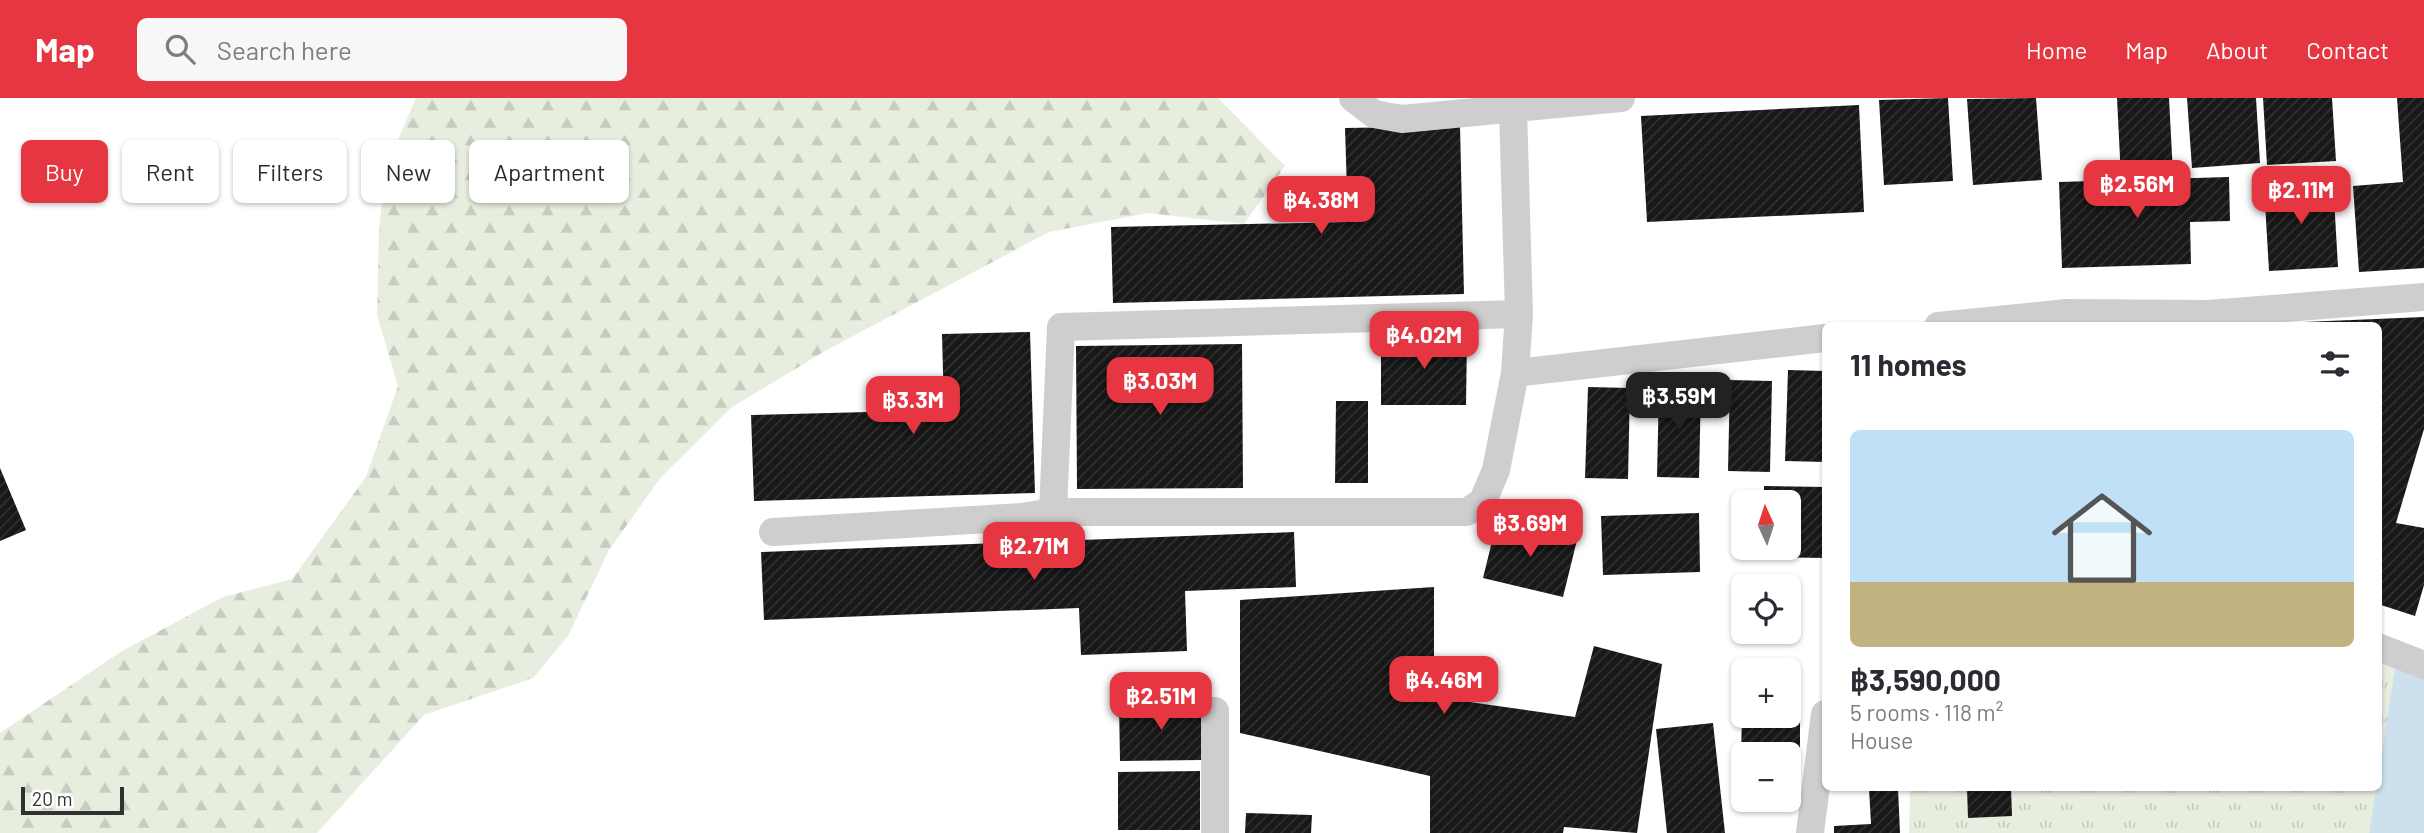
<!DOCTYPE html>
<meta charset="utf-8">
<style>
:root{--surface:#fff;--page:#f7f7f7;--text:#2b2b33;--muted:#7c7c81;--line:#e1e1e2;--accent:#e53641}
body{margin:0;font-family:Barlow,sans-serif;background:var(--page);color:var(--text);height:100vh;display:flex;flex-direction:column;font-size:26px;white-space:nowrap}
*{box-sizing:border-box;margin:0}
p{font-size:23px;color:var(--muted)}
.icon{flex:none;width:38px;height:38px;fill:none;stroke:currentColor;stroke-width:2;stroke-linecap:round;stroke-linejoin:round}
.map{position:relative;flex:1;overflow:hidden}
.side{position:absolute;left:1822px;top:224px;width:560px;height:469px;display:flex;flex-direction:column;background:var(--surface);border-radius:10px;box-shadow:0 2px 5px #0004}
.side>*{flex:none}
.top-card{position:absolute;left:21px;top:42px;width:665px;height:63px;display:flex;gap:14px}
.needle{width:46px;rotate:357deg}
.buttons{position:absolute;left:1731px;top:392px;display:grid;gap:14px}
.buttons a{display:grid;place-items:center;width:70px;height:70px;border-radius:10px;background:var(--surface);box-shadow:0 2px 5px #0004;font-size:35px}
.scale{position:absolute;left:21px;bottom:18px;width:103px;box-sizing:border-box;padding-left:7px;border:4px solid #313131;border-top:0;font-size:19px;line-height:24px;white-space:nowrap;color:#313131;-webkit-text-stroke:5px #fff;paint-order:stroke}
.price{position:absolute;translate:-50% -60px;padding:0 16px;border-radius:14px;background:var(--accent);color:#fff;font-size:23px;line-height:46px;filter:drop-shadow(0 2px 4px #0008)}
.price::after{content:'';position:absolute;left:50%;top:42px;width:21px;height:16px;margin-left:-10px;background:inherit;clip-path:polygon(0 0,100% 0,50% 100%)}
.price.on{background:#222;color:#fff}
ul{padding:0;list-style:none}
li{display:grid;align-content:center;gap:14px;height:371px;padding:0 28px}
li+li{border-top:2px solid var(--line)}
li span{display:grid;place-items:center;height:217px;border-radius:10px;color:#555}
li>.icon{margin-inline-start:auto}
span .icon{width:126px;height:126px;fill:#fffc;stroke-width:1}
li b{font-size:30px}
h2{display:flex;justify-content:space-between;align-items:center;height:84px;padding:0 28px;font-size:30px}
.tag{padding:0 24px;border-radius:10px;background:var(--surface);box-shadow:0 2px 5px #0004;font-size:24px;line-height:63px}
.tag.on{background:var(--accent);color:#fff}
header{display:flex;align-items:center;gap:42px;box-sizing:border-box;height:98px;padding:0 35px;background:var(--accent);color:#fff}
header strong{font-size:33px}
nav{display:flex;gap:38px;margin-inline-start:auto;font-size:24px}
.search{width:490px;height:63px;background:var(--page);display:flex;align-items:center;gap:18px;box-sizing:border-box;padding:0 24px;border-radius:10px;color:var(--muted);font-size:26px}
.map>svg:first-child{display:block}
</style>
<header>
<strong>Map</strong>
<div class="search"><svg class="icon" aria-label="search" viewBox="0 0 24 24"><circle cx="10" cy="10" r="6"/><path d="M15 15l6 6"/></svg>Search here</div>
<nav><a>Home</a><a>Map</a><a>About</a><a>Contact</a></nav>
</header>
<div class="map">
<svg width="2424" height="735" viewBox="0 0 2424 735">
<defs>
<pattern id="forest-firs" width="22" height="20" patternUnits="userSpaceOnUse" patternTransform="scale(1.75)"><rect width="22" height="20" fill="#e7eddf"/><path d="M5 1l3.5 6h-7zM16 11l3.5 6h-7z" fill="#c7ccc0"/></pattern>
<pattern id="park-tufts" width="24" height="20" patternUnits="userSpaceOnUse" patternTransform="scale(1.75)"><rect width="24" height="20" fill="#e7eddf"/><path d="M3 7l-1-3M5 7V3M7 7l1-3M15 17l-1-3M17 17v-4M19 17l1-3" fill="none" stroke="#c7ccc0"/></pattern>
<pattern id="building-hatch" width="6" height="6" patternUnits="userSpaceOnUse" patternTransform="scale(1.75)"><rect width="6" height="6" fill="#181818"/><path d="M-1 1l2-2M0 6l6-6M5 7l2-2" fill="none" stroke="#313131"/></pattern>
</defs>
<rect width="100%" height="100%" fill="#fff"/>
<path fill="url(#forest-firs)" d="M416,0H1218L1285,68L1244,126L1148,115L1049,134L825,253L732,309L661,379L609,452L568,538L533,580L424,617L317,735H0V635L122,553L223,499L292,481L366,379L398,288L377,217L379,131L386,70Z"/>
<path fill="url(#park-tufts)" d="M2378,549L2424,567V735H1909L1910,690H2378Z"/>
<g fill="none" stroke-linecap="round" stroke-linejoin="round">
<path stroke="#cce0ed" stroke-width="61" d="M2400,735L2424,583"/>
</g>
<path fill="url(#building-hatch)" d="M1948,0L1953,83L1884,87L1879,2Z
M2036,0L2042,82L1973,87L1967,1Z
M2117,0H2169L2173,76L2121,80Z
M2187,0H2256L2260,65L2192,70Z
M2263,0H2332L2336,63L2267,67Z
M2397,0H2424V170L2359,174L2353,88L2403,84Z
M1859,7L1864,114L1647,124L1641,18Z
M1460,28L1464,196L1113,205L1111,129L1348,124L1345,30Z
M2229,79L2230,123L2190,124L2191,166L2062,170L2059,84Z
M2333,83L2338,169L2269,173L2264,88Z
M2424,219V331L2396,425L2424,430V487L2415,518L2378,506V228H2283L2282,225Z
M1030,234L1035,395L754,403L751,317L944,312L942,236Z
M1381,240H1467L1466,307H1381Z
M1242,246L1243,390L1077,391L1076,248Z
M1788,272L1825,273V364L1785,363Z
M1730,282L1772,283L1770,374L1728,373Z
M1659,288L1701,289L1699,380L1657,379Z
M1588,289L1630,290L1628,381L1585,380Z
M1336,303H1368V385H1335Z
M0,370L26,432L0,443Z
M1764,388L1825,389V460L1762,459L1763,450H1788V404H1764Z
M1699,415L1700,474L1603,477L1601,418Z
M1497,423L1577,442L1563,499L1483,480Z
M1294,434L1296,489L1185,493L1187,553L1081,557L1079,510L764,522L761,454Z
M1434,489V599L1575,619L1594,548L1662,566L1637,735L1564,729L1563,735H1430V678L1240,635V502Z
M1788,598L1800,599V680H1788V656H1741L1742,618H1788Z
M1201,605L1202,662L1120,663L1119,606Z
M1713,625L1725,735H1667L1656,631Z
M1200,673V732H1118V674Z
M1869,690H1898L1900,735H1834V728L1871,726Z
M1967,690H2011L2012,718L1968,720Z
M1246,715L1312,717L1311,735H1245Z"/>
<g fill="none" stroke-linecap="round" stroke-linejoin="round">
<path stroke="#cecece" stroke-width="28" d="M1353,0L1374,16L1402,21L1621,0
M1938,228L2066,215L2208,216L2424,199
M1515,275L1825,240
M1053,414L1061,229L1519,216
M773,434L1021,419L1053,414H1467L1483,403L1496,372L1515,275L1519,216L1513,11
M2378,549L2424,567
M1215,735V613
M1810,735L1825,616"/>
</g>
</svg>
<div class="buttons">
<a><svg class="needle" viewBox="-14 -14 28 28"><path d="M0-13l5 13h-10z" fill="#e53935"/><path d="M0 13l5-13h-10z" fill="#7c7c81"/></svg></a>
<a><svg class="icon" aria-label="locate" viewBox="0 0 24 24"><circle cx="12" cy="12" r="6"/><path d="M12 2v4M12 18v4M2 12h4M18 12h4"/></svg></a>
<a>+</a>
<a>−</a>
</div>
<div class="scale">20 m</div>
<b class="price" style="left:2137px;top:122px">฿2.56M</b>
<b class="price" style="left:2301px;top:128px">฿2.11M</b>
<b class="price" style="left:1321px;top:138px">฿4.38M</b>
<b class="price" style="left:1424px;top:273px">฿4.02M</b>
<b class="price" style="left:1160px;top:319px">฿3.03M</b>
<b class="price on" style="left:1679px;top:334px">฿3.59M</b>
<b class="price" style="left:913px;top:338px">฿3.3M</b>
<b class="price" style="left:1530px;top:461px">฿3.69M</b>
<b class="price" style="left:1034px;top:484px">฿2.71M</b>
<b class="price" style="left:1444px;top:618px">฿4.46M</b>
<b class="price" style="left:1161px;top:634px">฿2.51M</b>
<div class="top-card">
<a class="tag on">Buy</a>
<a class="tag">Rent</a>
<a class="tag">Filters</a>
<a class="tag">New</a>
<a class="tag">Apartment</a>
</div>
<section class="side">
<h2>11 homes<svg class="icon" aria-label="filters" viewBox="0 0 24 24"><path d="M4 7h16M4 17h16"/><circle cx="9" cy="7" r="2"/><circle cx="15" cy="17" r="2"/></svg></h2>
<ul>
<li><span style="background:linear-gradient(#bfe0f5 70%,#c2b280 0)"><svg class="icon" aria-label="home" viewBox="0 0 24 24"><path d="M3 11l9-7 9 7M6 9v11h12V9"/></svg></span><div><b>฿3,590,000</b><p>5 rooms · 118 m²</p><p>House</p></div></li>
</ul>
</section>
</div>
